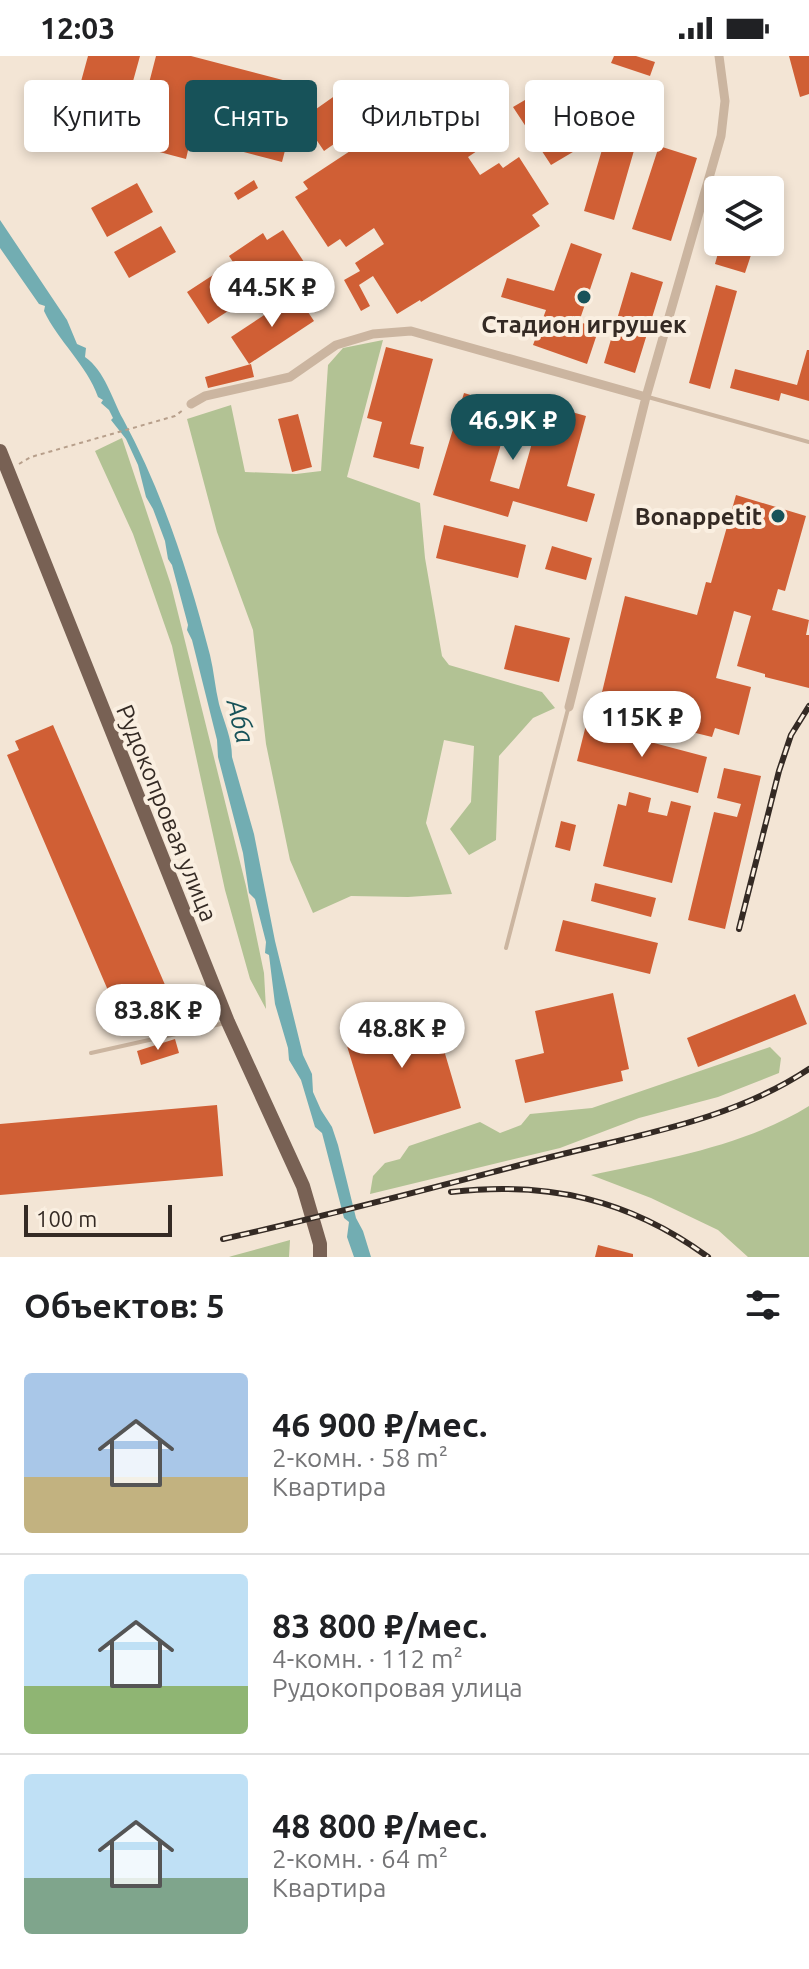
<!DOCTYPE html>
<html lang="ru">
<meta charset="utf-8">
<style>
:root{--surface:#fff;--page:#f2f2f2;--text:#202124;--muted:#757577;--line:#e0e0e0;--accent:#175259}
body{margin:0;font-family:Ubuntu,sans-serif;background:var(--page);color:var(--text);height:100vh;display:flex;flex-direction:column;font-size:30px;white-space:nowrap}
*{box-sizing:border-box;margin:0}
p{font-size:26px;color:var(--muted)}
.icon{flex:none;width:44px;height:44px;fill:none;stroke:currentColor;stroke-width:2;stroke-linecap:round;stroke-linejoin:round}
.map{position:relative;height:1201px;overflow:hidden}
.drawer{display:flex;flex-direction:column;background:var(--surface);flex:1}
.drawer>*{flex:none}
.top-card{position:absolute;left:24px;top:24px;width:762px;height:72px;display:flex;gap:16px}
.controls{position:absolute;left:704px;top:120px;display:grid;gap:16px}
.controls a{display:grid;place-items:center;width:80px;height:80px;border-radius:8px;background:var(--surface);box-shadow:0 4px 12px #0003;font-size:40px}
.scale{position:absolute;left:24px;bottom:20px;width:148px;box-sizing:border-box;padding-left:8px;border:4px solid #342a24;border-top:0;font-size:22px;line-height:28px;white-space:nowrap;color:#342a24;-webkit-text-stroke:6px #faefe1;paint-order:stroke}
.price{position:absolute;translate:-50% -68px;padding:0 18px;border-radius:28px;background:#fff;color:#222;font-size:26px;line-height:52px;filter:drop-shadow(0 2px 4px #0008)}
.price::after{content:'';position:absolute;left:50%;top:48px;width:24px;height:18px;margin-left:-12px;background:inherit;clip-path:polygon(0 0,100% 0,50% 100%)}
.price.selected{background:var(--accent);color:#fff}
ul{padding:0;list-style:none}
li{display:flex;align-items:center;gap:24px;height:200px;padding:0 24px}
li+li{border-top:2px solid var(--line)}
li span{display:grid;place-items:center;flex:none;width:224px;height:160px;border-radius:8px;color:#555}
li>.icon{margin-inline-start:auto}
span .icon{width:96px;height:96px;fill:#fffc;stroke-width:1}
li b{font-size:34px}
h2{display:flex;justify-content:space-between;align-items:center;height:96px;padding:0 24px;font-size:34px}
.tag{padding:0 28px;border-radius:8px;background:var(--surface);box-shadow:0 4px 12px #0003;font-size:28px;line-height:72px}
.tag.selected{background:var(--accent);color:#fff}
.status{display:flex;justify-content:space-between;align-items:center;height:56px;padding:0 40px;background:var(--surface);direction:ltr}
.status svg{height:22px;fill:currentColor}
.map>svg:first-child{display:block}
</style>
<div class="status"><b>12:03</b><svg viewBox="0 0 49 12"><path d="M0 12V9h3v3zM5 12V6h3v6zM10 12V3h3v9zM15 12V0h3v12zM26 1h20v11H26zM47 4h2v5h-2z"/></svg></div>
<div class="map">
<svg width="809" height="1201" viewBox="0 0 809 1201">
<rect width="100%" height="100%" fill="#f3e5d5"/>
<path fill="#b2c294" d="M383,284L347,421L420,447L425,502L442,600L449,609L542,636L555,652L533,662L499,700L496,784L469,799L450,773L471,746L474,690L444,684L426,767L452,838L408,841L351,840L313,857L290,804L266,688L253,574L217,476L187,363L231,349L245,416L296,418L321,415L328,309L343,292Z
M122,382L171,529L246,830L264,917L266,953L250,923L225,834L172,590L133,478L95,395Z
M770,991L781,1002L779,1017L718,1041L639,1062L560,1092L370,1138L373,1120L385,1107L400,1103L409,1090L480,1066L500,1077L521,1069L530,1058L592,1052Z
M809,1050V1201H748L718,1174L651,1142L591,1119C665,1103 744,1090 809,1050Z
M290,1184L289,1201H229L232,1200Z"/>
<path fill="#72adb2" d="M0,164L67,264L77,288L86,292L85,301C105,315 112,343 123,363C163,437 189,518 210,599C214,615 215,632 219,648C224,666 232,682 232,701L254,778L275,885L303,999L312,1018L313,1036L321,1054L332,1071L338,1089L356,1162L363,1175L371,1201H354L347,1181L349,1166L344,1162L322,1077L315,1071L301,1024L289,1004L288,992L275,948L269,899L265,897L266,886L255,843L249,837L243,797L218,701L217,684L192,584L187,574L188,569L172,509L168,503L165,485L153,453L146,441L138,409L126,383L111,364L113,362L109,354L101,347L103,344L98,341C87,309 58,285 44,255L45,250L39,248L0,192Z"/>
<path fill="#d05f35" d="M88,0H140L122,65L74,51Z
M156,0H191L302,29L282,106L202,85L200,92L189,90L186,103L133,89Z
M614,0H636L655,6L650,20L611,7Z
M789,0H809V38L800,41Z
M353,27L361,38L366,34L381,55L324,95L307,70L314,65L309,58Z
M554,27L569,53L562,56L583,90L551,109L513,51Z
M451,35L486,89L468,101L480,119L499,107L503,112L519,101L549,148L532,159L540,170L421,246L420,244L397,258L373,220L359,229L370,250L361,255L344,224L360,215L355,207L384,188L374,172L346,191L340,183L328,191L295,141L308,133L303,126L423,47L426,51Z
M616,46L640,53L630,89L635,91L614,164L584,155Z
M659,90L697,102L671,185L632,173Z
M254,124L258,132L238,144L234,137Z
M137,127L153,156L107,181L91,152Z
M161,170L176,196L129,222L114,196Z
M283,174L304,206L208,268L187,236L233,206L229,200L263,177L267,184Z
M721,186H742L740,193L752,196L745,217L715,208Z
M571,187L602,198L579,266L599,272L587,308L533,289L546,254L501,241L507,222L554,235Z
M631,216L663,226L635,317L604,307Z
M716,229L737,235L710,333L689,327Z
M296,238L314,265L249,308L231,281Z
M386,291L433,303L410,388L424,391L419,413L373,401L382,366L367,362Z
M807,294H809V345L781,337L779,345L730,332L735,313L797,329Z
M251,308L254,321L208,332L205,321Z
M464,337L512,351L490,425L519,433L543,348L586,360L567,430L595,438L587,466L513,445L508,461L433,439Z
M298,358L312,411L292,416L278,363Z
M736,439L806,460L785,535L778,533L772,554L809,564L806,579H809V632L765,621V618L737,610L751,560L734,555L716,622L751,631L739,679L715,672L712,681L598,653L625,540L697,559L706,526L711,527Z
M444,469L526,489L518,522L436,502Z
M552,490L592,502L586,524L545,513Z
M515,569L570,582L559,626L504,613Z
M53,669L175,952L136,969L133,962L122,967L7,699L19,694L15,685Z
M586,669L707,701L698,737L577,705Z
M724,712L761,720L725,873L688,864L714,756L737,761L741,748L717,742Z
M629,736L651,742L648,756L667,760L671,745L691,750L672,827L603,810L618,748L626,750Z
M561,765L576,769L570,795L555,791Z
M595,827L656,842L651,861L591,845Z
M563,864L658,887L650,918L555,895Z
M613,937L629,1013L621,1015L623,1025L525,1047L515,1004L544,997L535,955Z
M795,938L807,968L698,1011L687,982Z
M431,950L461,1052L374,1078L343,977Z
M175,983L179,997L141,1009L137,995Z
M217,1049L223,1120L0,1139V1068Z
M598,1189L633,1198V1201H595Z"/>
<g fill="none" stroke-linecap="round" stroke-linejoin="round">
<path stroke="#b79f8b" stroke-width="2" stroke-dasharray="4 4" stroke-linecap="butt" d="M19,408L31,401L175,360L183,354"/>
<path stroke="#cbb5a0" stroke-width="4" d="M648,341L809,386
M506,892L568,653
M91,997L225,967"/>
<path stroke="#cbb5a0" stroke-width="9" d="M191,348L205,340L290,321L336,289L373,278L411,275L646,341
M569,651L646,341L721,80L725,45L719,0"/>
<path stroke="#786154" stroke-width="14" d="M0,395L228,966L303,1130L320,1188V1201"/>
<defs>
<path id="rail" d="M739,873L779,715L791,679L809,650
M451,1136C548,1125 629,1143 708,1201
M223,1183C332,1159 439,1130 547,1102C636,1079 731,1065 809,1013"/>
</defs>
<use href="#rail" stroke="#342a24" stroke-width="6"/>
<use href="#rail" stroke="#faefe1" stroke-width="3" stroke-dasharray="9" stroke-linecap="butt"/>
</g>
<g fill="#175259" stroke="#faefe1" stroke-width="3">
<circle cx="584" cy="241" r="8"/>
<circle cx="778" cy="460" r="8"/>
</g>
<g text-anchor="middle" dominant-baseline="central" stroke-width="8" stroke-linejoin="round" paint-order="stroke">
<g font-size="24" font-weight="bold" fill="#342a24" stroke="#faefe1">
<text x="584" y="268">Стадион игрушек</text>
<text x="762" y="460" text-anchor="end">Bonappetit</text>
</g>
<g font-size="24" fill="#342a24" stroke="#faefe1">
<text transform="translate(167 757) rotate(68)">Рудокопровая улица</text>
</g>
<g font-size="26" font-style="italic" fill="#175259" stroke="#faefe1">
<text transform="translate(241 665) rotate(76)">Аба</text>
</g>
</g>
</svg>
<div class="controls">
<a><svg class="icon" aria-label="layers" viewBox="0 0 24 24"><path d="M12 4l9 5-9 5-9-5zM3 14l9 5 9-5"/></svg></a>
</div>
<div class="scale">100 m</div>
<b class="price" style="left:272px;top:273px">44.5K ₽</b>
<b class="price selected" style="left:513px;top:406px">46.9K ₽</b>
<b class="price" style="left:642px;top:703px">115K ₽</b>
<b class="price" style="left:158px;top:996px">83.8K ₽</b>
<b class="price" style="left:402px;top:1014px">48.8K ₽</b>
<div class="top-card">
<a class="tag">Купить</a>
<a class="tag selected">Снять</a>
<a class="tag">Фильтры</a>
<a class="tag">Новое</a>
</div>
</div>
<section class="drawer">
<h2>Объектов: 5<svg class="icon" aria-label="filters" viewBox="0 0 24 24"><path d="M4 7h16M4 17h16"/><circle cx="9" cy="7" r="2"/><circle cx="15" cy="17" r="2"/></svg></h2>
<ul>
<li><span style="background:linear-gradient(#a9c7e8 65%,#c2b280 0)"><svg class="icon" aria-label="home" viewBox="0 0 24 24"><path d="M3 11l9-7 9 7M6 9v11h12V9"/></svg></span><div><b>46 900 ₽/мес.</b><p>2-комн. · 58 m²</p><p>Квартира</p></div></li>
<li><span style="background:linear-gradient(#bfe0f5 70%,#8fb573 0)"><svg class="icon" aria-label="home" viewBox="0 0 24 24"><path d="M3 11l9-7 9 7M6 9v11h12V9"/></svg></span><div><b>83 800 ₽/мес.</b><p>4-комн. · 112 m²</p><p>Рудокопровая улица</p></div></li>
<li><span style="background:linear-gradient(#bfe0f5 65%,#7fa58c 0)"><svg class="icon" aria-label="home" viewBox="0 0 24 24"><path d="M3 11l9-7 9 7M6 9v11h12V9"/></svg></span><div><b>48 800 ₽/мес.</b><p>2-комн. · 64 m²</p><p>Квартира</p></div></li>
</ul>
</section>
